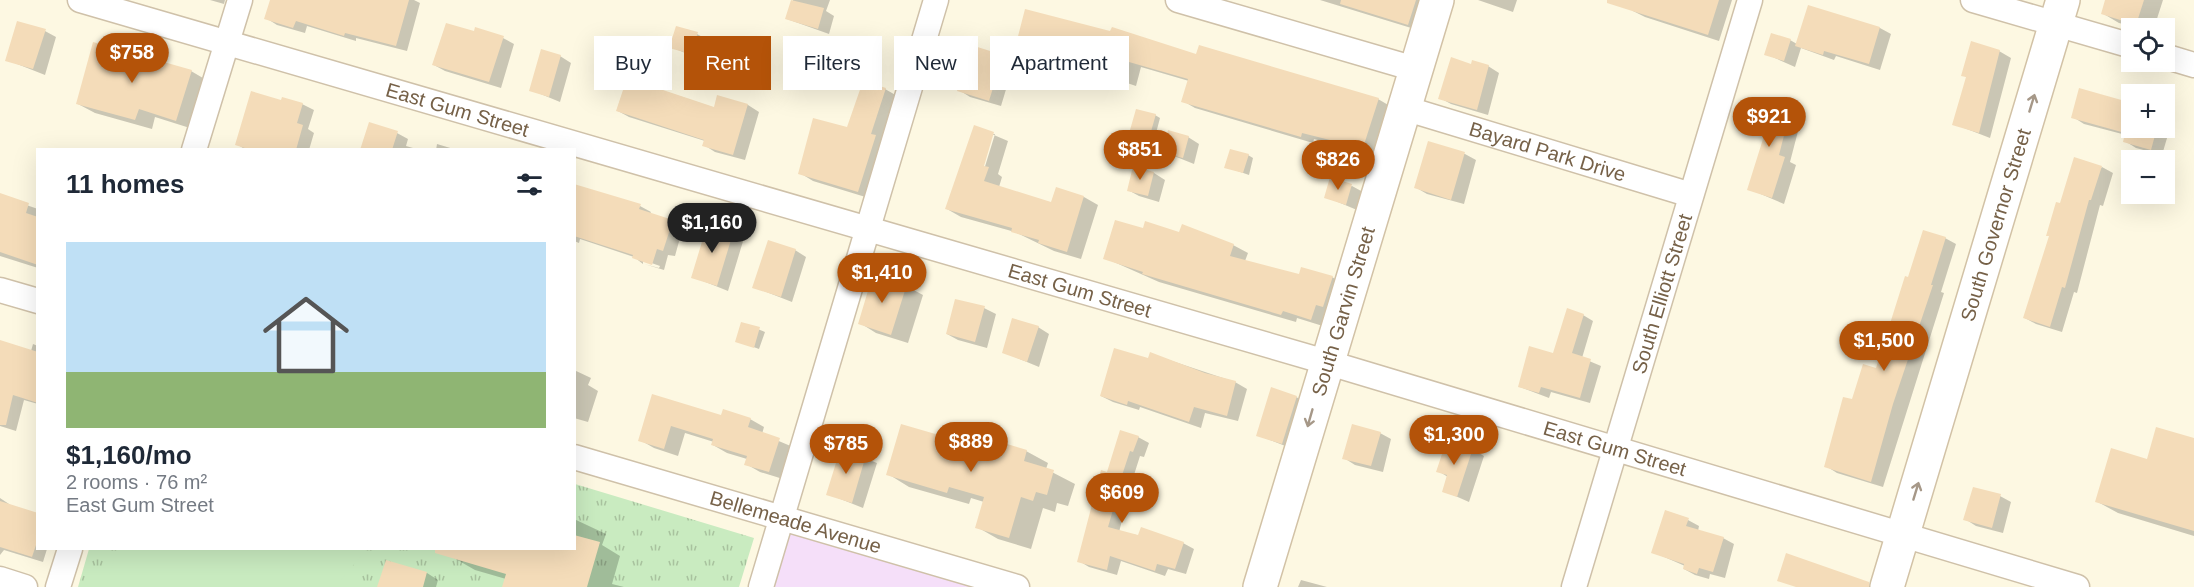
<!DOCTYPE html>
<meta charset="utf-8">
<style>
:root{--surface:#fff;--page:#f2f2f3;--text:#1f2937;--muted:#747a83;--line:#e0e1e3;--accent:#b45309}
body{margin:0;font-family:Arial,sans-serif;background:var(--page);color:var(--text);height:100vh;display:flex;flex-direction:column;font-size:22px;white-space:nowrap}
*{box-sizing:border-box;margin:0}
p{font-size:20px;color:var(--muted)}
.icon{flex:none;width:33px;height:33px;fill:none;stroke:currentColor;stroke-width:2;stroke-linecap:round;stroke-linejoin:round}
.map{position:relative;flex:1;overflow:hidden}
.details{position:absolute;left:36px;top:148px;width:540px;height:402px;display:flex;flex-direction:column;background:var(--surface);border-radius:0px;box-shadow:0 6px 24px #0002}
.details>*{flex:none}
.top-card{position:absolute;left:594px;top:36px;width:570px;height:54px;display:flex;gap:12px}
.fabs{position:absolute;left:2121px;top:18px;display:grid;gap:12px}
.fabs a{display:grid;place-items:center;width:54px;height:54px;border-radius:0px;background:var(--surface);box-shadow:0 6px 24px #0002;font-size:30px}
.price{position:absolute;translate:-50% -51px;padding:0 14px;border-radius:21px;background:var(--accent);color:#fff;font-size:20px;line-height:39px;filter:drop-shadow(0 2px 3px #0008)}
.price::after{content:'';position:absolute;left:50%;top:36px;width:18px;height:14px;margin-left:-9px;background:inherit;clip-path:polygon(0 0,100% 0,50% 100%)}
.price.on{background:#222;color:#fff}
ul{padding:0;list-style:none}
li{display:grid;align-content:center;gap:12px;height:318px;padding:0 30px}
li+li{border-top:2px solid var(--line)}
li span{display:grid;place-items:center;height:186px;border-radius:0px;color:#555}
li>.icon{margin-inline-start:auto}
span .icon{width:108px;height:108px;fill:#fffc;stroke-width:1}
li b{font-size:26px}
h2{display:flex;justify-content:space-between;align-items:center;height:72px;padding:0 30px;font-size:26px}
.tag{padding:0 21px;border-radius:0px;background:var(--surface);box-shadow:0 6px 24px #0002;font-size:21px;line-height:54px}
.tag.on{background:var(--accent);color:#fff}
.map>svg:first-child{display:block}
</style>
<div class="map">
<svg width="2194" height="587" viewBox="0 0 2194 587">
<defs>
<pattern id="grass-tufts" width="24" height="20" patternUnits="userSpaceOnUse" patternTransform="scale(1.5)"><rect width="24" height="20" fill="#c9ebc0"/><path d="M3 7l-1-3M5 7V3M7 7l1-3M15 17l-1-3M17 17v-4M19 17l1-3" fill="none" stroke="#a8c29e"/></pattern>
</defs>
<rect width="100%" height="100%" fill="#fdf8e2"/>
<path fill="#f5dff9" d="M783,526L992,587H765Z"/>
<path fill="url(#grass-tufts)" d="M575,484L754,538L739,587H78L89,549H574Z"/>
<path fill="#c9ebc0" d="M117,549H367L335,587H106Z"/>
<path fill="#0003" fill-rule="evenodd" d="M210,0H225L224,4Z
M272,0H414L420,3L407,51L356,38V41L307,26L305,33L277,25L266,18Z
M793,0H830L826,11L834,16L829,34L787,19Z
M1320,0H1431L1421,31Z
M1478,0H1517L1513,12Z
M1637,0H1732L1719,41L1645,17L1633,11Z
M2106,0H2163L2154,28H2138L2119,23L2102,13Z
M1809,7L1880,28L1891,34L1880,70L1836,56L1834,60L1801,48L1795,67L1766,54L1790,40L1797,44Z
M45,31L56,37L45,75L7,60Z
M475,33L503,38L514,44L501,88L445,71L434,65Z
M697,34L708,40L702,60L671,47Z
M1018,44L1197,56L1378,99L1390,106L1373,160L1350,153L1338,145L1314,139L1313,143L1195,108L1183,101L1189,81L1141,67L1136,86L1100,74L1098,78L1074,71L1062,64L1063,59L1030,51Z
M972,47L1003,56L1014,63L1001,106L970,97L959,90Z
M1999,51L2011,58L1990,138L1954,124L1968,78L1963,75Z
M560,56L571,63L560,102L531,90Z
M1488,66L1499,73L1488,115L1451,104L1440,98Z
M191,71L208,81L193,129L155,117L152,129L95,113L78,104Z
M885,89L899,97L872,199L813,181L800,173L848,129Z
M718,97L748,105L759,112L745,160L715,152L704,145L705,141L629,117L618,111L715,109Z
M1758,101L1791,110L1802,116L1790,162L1796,165L1784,204L1749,189L1769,125L1754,118Z
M282,102L302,104L314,110L308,129L314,133L309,150H246L237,144Z
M2164,113L2173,118L2162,155L2136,148L2125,141L2126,135L2084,124L2073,117L2132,128H2164Z
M1155,115L1160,118L1155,137L1132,129Z
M975,127L1008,141L998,174L1002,177L999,187L1052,203L1084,197L1098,205L1081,259L1054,251L1015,232L961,217L947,209ZM992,134H995L983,173L980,172Z
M397,133L408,139L406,146L420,150H362Z
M1188,137L1199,144L1194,164L1164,152Z
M1429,143L1465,154L1476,160L1464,204L1427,194L1415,187Z
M437,144L457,150H436Z
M1248,155L1253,158L1249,175L1226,167Z
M2102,167L2113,173L2103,206L2100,205L2077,293L2074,292L2062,332L2036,324L2025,318L2060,205Z
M1134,168L1154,173L1165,180L1159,202L1139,196L1128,190Z
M574,185L640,206L651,212L650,214L683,227L675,256L668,255L664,270L644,264L659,268L660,266L643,260V264L634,257L580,239L579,243L574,241Z
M1352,186L1363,192L1357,210L1326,197Z
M0,196L38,209V268L0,256Z
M1144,230L1180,234L1233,245L1248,253L1245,261L1300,276L1332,277L1347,286L1326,327L1297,318L1296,322L1159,282L1105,258Z
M733,232L744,238L728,291L693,277Z
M1945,238L1956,244L1941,292L1944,293L1883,487L1837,473L1826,466L1853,401L1877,370L1909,279Z
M795,250L806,257L792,302L754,287Z
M906,286L923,295L908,343L876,333L860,323Z
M984,308L996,314L987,348L958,340L947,334Z
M1583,315L1593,321L1582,358L1601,366L1590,403L1551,392L1549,398L1520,387L1554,354Z
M742,323L765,332L759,349L737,341Z
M1038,327L1049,334L1039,367L1003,352Z
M0,342L31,351L33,344L38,346V404L24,400L16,431L0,426Z
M1151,354L1235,382L1247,389L1238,421L1205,413L1201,428L1140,407L1139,410L1113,402L1101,396L1149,360Z
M574,370L591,378L588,385L598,391L588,422L574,418Z
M653,396L722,417L750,419L764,427L762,434L793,447L783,479L760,472L746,464L747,459L727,453L713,445L714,442L685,433L678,456L654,448L640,440Z
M1296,397L1308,403L1293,449L1257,435Z
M1380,433L1391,439L1383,472L1355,465L1344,458Z
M1138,437L1149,443L1144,457L1140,456L1121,516L1123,517L1119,532L1183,543L1194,549L1186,574L1168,569L1165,576L1121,561L1117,575L1089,567L1079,561L1108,474Z
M2194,440V536L2118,513L2096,501L2148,461Z
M842,449L877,463L863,508L828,494Z
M1472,449L1484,456L1469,502L1444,491L1448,477L1438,471Z
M988,451H1026L1048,463L1046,469L1075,484L1068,506L1057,503L1055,512L1043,508L1031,549L998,539L977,527L984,502L971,498L969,504L909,487L888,474Z
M2000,496L2011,502L2003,533L1976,526L1965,519Z
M0,498L15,508L38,514V549H47L43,562L4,550L0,555Z
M574,519L606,534L602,545L620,556L612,584L624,587H504L506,579L475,570L454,558L456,549H574Z
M1688,520L1699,526L1698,531L1723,538L1734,544L1725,578L1710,574L1709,579L1695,575L1684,569L1685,566L1653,552Z
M387,562L427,573L438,580L436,587H381Z
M1301,580L1327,587H1298Z"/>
<path fill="#f4dcb9" d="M270,0H409L396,46L345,33L344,36L296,21L293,28L264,19Z
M791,0L824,8L818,29L785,19Z
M1341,0H1416L1408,25L1340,4Z
M1607,0H1719L1708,35L1607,3Z
M2105,0H2144L2136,25L2101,14Z
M1808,5L1880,27L1869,64L1824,51L1823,55L1795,46Z
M1025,9L1110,31L1112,27L1196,54L1199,45L1379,98L1361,154L1336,147L1338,142L1302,133L1301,137L1181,102L1188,79L1129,62L1123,80L1087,69L1086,73L1060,65L1063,57L1016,44Z
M17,21L46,29L33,69L5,61Z
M446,23L474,31L475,27L504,36L489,82L432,65Z
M676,26L698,32L691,54L669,48Z
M1771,33L1791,39L1784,61L1764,55Z
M1971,41L2000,50L1979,133L1952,125L1966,77L1961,76Z
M93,42L192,70L176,121L139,109L135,120L76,104Z
M971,45L1003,55L989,101L957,91Z
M541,49L561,55L549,97L529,91Z
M1451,57L1471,64L1472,60L1489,65L1477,110L1438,99Z
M627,78L714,107L717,95L748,104L733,155L702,146L704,140L616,111Z
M863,81L886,88L871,134L876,135L858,192L798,174L813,118L847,127Z
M2079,88L2132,103V128H2157L2151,150L2123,142L2125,133L2071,118Z
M251,91L281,100L282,97L303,103L297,123L303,125L296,150H251L235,145Z
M1757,99L1791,108L1779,155L1785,157L1772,198L1747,190L1768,123L1752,118Z
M1136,109L1156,114L1150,135L1130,130Z
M369,122L398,131L392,150H360Z
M974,125L994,132L984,166L989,167L984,181L1051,202L1056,187L1084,196L1067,252L1038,243L1039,240L1011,232L1012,228L945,209Z
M1168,130L1189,136L1183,158L1162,153Z
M1428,141L1465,152L1451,200L1414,188Z
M1230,149L1249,154L1243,173L1224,168Z
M2074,157L2102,166L2091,200H2089L2065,288L2062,287L2050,327L2023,318L2049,236H2046L2056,202L2060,203Z
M1133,166L1154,172L1148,196L1127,191Z
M1330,177L1352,184L1346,205L1324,198Z
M574,184L641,204L639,209L673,220L663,251L657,249L652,265L632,258L633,255L574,236Z
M0,193L29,203L26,213L38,217V265L0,252Z
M1115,220L1143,228L1145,221L1179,232L1182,224L1234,244L1230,256L1299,274L1301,267L1333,276L1323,307L1316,305L1311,320L1283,311L1281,315L1142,274L1143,272L1103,259Z
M708,222L734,230L717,286L691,278Z
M1923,230L1946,237L1931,285H1933L1893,404L1871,482L1824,467L1843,397L1852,399L1863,364L1876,368L1905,276L1908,277Z
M768,240L796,249L781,297L752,288Z
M873,274L907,284L891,335L858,324Z
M955,299L985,306L975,342L946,334Z
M1567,308L1584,314L1572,353L1591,359L1580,398L1541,387L1539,393L1518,387L1529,346L1553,353Z
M1012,318L1039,326L1027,362L1002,353Z
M741,322L760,327L754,348L735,342Z
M0,340L38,352V403L13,395L6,425H0Z
M1114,348L1148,358L1150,352L1205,373L1236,381L1227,416L1194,407L1189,422L1128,401L1127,405L1100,396Z
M1271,387L1297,396L1282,444L1256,436Z
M652,394L721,415L723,409L751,418L748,427L780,438L769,472L744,465L747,456L711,445L713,439L671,426L664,449L638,441Z
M901,424L987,449L990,439L1027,450L1024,461L1054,470L1047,495L1036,492L1033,501L1021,497L1009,538L975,528L984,497L949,487L947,493L886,475Z
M1352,424L1381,432L1371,466L1342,459Z
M2156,427L2194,438V531L2095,502L2111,448L2147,459Z
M1120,430L1139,436L1133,452L1130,451L1111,509L1113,510L1108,527L1138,535L1141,527L1184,542L1175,569L1157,564L1155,571L1110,556L1107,570L1077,562L1101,470L1107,472Z
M1447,439L1473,448L1457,497L1442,492L1447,475L1436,472Z
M841,447L866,455L852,503L826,495Z
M1973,487L2001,494L1992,528L1963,520Z
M0,501L38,513V539L32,557L0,547Z
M1665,510L1689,518L1686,526L1724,537L1713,572L1699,568L1697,574L1683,569L1684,564L1651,553Z
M574,535L600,542L587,587H502L506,574L435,553V549H574Z
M1786,553L1869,582V587H1796L1777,581Z
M386,560L427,572L423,587H377Z"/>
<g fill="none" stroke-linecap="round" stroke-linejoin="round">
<defs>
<g id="street">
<path id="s1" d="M80,0L1326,362L2077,587"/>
<path d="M1178,0L1415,69"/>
<path d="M1973,0L2132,46"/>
<path d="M2164,56L2194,65"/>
<path id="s2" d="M1404,108L1691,195"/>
<path d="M194,150L240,0"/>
<path d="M0,290L38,301"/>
<path id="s3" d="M574,457L1017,587"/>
<path d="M0,579L25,587"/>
<path d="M58,587L70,549"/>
<path d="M761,587L936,0"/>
<path id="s4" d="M1574,587L1750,0"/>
</g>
<g id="secondary">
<path id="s5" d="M1260,587L1437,0"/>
<path id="s6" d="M1887,587L2063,0"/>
</g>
</defs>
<use href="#street" stroke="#cfc1a9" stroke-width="27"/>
<use href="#secondary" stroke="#d2c2a6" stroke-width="36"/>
<use href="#street" stroke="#fff" stroke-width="24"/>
<use href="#secondary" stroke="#fff" stroke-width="33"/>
</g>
<defs><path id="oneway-shaft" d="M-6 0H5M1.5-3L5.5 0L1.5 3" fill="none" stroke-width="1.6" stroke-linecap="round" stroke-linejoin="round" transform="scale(1.5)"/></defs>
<g stroke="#a69888">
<use href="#oneway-shaft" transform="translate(2032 103) rotate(-73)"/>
<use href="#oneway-shaft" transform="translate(1310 418) rotate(106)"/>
<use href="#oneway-shaft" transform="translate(1916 491) rotate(-73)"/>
</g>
<g text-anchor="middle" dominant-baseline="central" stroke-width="5" stroke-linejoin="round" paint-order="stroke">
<g font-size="20" fill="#766148" stroke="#fffbe9">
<text stroke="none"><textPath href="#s1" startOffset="393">East Gum Street</textPath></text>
<text stroke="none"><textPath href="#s2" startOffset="150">Bayard Park Drive</textPath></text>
<text stroke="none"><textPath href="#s6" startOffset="378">South Governor Street</textPath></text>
<text stroke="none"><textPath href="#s1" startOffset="1041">East Gum Street</textPath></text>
<text stroke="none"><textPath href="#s4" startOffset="306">South Elliott Street</textPath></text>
<text stroke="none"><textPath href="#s5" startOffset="288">South Garvin Street</textPath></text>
<text stroke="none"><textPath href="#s1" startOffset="1599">East Gum Street</textPath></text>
<text stroke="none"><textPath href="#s3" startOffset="231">Bellemeade Avenue</textPath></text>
</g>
</g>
</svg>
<div class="fabs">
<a><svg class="icon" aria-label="locate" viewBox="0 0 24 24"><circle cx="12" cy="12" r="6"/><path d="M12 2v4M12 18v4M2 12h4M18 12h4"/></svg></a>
<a>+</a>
<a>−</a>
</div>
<b class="price" style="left:132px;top:84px">$758</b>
<b class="price" style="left:1769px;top:148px">$921</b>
<b class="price" style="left:1140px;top:181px">$851</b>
<b class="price" style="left:1338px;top:191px">$826</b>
<b class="price on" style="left:712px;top:254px">$1,160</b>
<b class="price" style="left:882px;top:304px">$1,410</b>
<b class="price" style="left:1884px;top:372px">$1,500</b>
<b class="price" style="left:1454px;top:466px">$1,300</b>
<b class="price" style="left:971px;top:473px">$889</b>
<b class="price" style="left:846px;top:475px">$785</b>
<b class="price" style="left:1122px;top:524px">$609</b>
<div class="top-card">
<a class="tag">Buy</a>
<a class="tag on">Rent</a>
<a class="tag">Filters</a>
<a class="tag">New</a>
<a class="tag">Apartment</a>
</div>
<section class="details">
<h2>11 homes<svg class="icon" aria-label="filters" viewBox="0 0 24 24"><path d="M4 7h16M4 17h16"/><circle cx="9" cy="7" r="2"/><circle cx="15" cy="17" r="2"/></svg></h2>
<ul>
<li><span style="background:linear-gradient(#bfe0f5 70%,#8fb573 0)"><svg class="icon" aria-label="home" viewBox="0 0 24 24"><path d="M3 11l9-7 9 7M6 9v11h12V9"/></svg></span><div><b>$1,160/mo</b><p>2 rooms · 76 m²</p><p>East Gum Street</p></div></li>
</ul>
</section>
</div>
